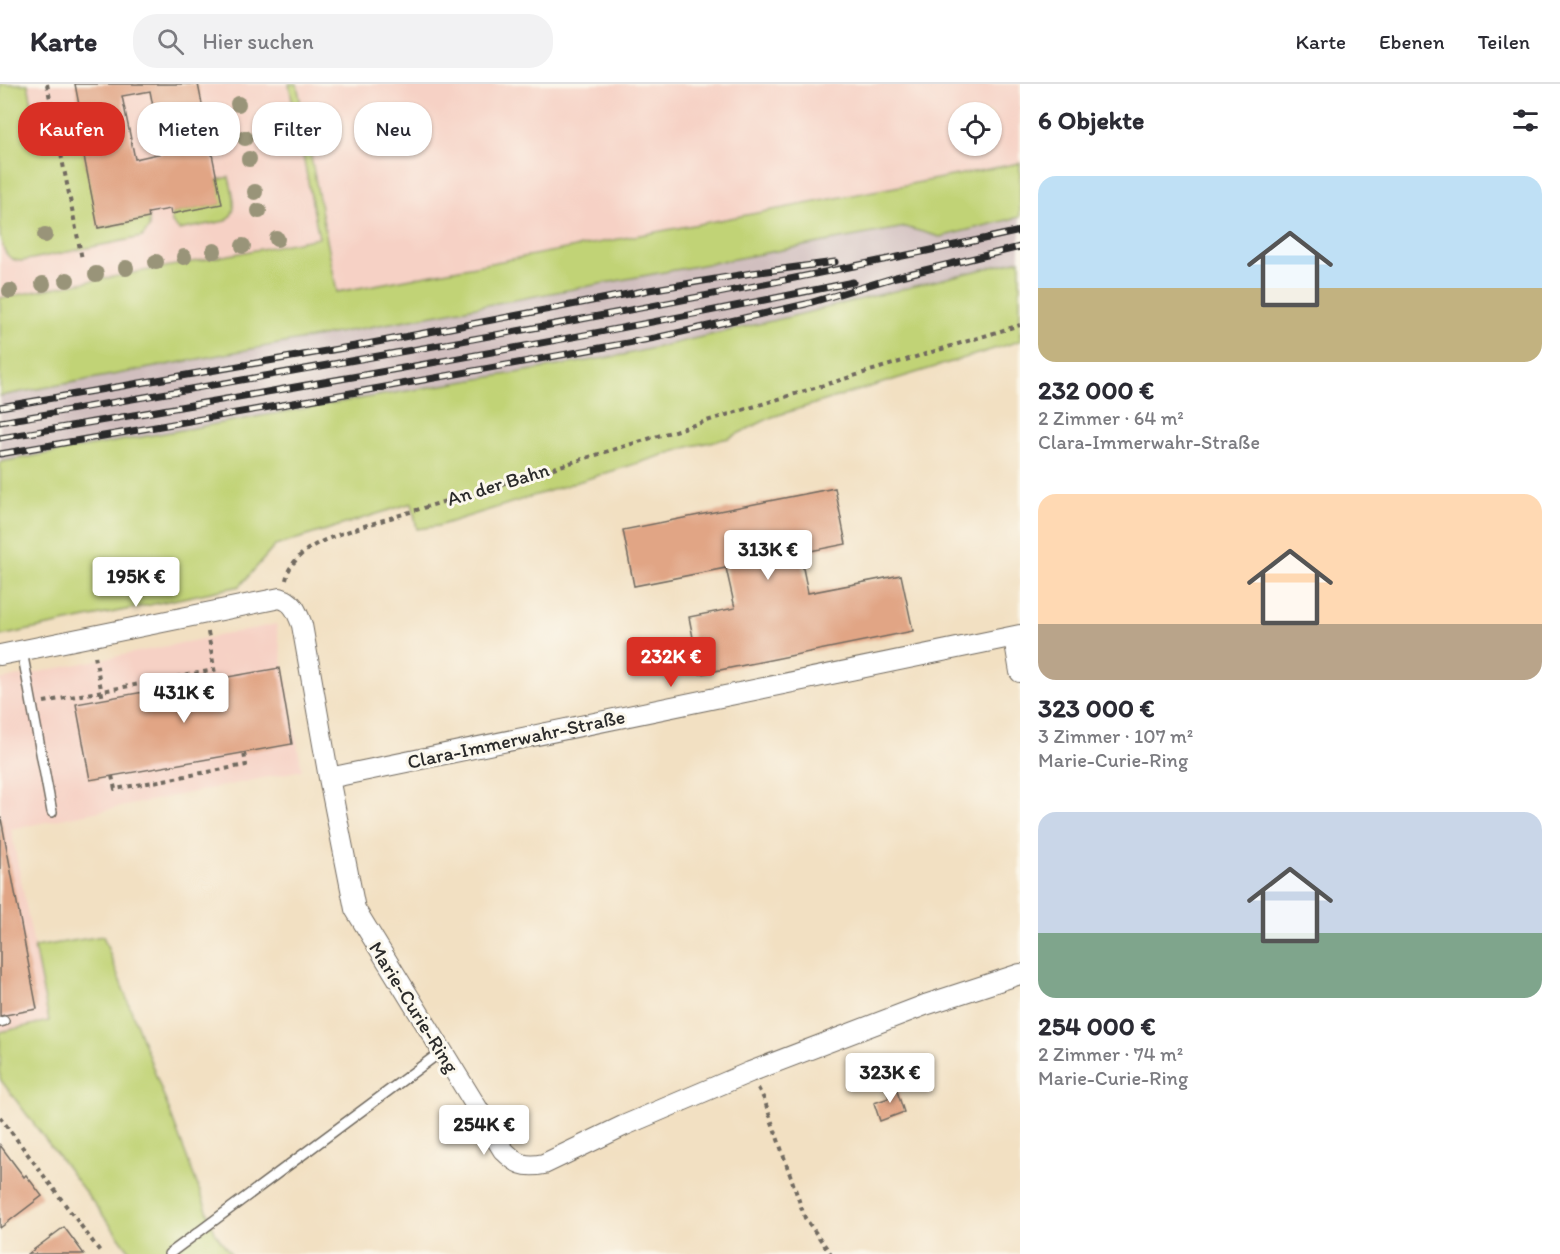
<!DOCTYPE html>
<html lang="de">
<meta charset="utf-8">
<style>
:root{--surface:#fff;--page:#f2f2f3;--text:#2b2b33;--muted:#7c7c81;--line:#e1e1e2;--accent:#d93025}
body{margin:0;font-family:Itim,sans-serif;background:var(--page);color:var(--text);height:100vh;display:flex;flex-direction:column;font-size:22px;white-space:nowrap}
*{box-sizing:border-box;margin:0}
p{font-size:20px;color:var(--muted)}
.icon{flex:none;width:33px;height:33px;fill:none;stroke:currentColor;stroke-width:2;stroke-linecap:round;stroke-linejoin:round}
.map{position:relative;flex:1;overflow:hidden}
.side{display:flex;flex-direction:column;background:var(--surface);width:540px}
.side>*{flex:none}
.hud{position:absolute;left:18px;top:18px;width:570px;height:54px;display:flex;gap:12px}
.fabs{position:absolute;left:948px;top:18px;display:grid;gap:12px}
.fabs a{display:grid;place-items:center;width:54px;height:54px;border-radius:50%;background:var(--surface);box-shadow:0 2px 4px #0004;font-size:30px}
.price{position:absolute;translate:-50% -51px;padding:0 14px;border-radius:6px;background:#fff;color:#222;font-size:20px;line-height:39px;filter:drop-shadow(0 2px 3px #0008)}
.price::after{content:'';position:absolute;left:50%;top:36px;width:18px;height:14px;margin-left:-9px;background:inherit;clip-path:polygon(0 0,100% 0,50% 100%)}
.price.selected{background:var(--accent);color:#fff}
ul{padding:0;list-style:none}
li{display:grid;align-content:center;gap:12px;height:318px;padding:0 18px}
li span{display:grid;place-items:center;height:186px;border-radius:18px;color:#555}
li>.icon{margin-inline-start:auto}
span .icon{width:108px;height:108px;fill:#fffc;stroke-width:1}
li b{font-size:26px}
h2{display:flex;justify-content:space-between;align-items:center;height:72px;padding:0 18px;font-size:26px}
.chip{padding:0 21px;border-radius:24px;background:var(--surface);box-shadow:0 2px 4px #0004;font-size:21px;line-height:54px}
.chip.selected{background:var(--accent);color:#fff}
header{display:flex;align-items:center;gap:36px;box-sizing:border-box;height:84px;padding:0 30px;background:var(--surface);border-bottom:2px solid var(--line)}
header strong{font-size:28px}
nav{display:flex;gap:33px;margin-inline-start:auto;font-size:21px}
.search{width:420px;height:54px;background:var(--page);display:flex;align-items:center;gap:15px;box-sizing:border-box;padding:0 21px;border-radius:24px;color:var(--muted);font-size:22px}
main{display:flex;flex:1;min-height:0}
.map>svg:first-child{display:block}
</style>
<header>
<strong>Karte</strong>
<div class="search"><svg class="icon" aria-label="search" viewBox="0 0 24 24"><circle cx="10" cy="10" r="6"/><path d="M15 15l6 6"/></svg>Hier suchen</div>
<nav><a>Karte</a><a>Ebenen</a><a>Teilen</a></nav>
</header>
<main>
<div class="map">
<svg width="1020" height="1170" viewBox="0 0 1020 1170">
<rect width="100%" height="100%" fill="#fbf7ec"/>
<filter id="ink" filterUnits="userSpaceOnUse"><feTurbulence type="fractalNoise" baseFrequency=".0167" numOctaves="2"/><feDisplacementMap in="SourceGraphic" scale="12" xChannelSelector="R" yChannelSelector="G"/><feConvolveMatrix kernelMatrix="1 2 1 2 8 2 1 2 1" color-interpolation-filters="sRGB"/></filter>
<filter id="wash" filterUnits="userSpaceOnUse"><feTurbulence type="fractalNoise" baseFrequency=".008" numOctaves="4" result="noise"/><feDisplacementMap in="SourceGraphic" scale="24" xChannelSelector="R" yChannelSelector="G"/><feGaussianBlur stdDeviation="1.35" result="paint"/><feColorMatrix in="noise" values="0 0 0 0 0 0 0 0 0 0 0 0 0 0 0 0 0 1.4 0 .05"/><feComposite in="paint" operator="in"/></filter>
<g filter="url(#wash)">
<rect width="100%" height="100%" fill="#f2e0c2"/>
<path fill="#f6d1c5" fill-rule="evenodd" d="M0,0H1020V79L337,208L0,278ZM958,28H992V62H958Z
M276,540L302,686L11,745L49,938L0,948V596Z"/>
<path fill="#d1bfbf" d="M1020,133V176L789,233L623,271L335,319L0,378V312L905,143L940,153Z"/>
<path fill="#c1d376" stroke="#767f50" stroke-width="1.5" d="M0,0H28L34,30L74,21L99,144L149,134V144L142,153L22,177C6,177 3,165 0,152Z
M289,0H297L337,208L895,103L1020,79V133L940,153L905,143L0,312V214L319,154Z
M229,93C232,109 241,127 225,137L179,146L172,139L171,130L221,120L217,96Z
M1020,176V257L772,333L729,354L692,362L438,442L417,445L412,419L275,462L240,502L0,552V378L335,319L623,271L789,233Z
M103,852L216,1150L231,1170H132L0,995V948L49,937L34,863Z"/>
<g id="blocks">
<path fill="#e1a585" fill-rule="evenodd" d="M75,0H198L222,120L171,130L170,125L148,129L149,134L98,144L74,21H79ZM150,7L162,69L135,75L122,12Z
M835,404L846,460L800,469L808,509L901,491L913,547L700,590L689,533L735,524L726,484L634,502L623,446Z
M279,584L292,660L90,696L76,620Z
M0,734H1L37,925L0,932Z
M894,998L904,1028L880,1037L874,1019L889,1014L885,1002Z
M0,1061L24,1093L26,1091L42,1112L0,1144Z
M64,1143L84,1170H28Z"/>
</g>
</g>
<g filter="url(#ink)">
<use href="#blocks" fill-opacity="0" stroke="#716a60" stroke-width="1.5"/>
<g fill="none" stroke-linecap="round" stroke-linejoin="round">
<defs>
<path id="service" d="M22,567L52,728
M0,938L4,937
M169,1170L442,967"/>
<path id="minor" d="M1014,553L1020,588
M0,571L280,514C294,518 297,528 302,541L329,694L355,825L503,1066C517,1080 524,1084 544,1080L623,1042L750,988L925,921L1020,890
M329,694L1020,551"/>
</defs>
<use href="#service" stroke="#716a60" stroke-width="12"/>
<use href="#minor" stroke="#716a60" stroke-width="22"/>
<path stroke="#716a60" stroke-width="4" stroke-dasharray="4.5 4.5" stroke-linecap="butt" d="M47,0L82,175
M286,496C287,492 288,486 291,483C305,459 336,452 361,443L1020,241
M208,548L216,596
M95,572L103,616
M44,618L214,586
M112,692L115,705L246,681L244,669
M758,1004L764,1015L805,1134L831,1170
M0,1033L102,1170"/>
<use href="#service" stroke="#fff" stroke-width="9"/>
<use href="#minor" stroke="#fff" stroke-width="20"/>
<defs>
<path id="rail" d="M0,323L367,260L649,206L752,189L835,178
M0,338C341,279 682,221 1020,147
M0,354C285,305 570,257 853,198
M0,370L374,305L655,254L806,220L896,193L1020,163"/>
</defs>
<use href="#rail" stroke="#2b2b2b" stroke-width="7"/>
<use href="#rail" stroke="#fbf7ec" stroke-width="4.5" stroke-dasharray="14" stroke-linecap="butt"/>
</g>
<g fill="#999479">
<circle cx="238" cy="20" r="8"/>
<circle cx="245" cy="54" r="8"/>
<circle cx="249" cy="75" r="8"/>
<circle cx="255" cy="108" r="8"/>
<circle cx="259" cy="127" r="8"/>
<circle cx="45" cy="151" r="8"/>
<circle cx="277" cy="155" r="8"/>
<circle cx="243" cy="162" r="8"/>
<circle cx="214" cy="167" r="8"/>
<circle cx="184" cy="173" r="8"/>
<circle cx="156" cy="178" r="8"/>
<circle cx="126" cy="184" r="8"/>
<circle cx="96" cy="190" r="8"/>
<circle cx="67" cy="196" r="8"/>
<circle cx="43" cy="200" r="8"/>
<circle cx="10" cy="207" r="8"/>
</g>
</g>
<g text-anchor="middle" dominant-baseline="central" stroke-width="6" stroke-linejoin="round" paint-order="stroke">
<g font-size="20" fill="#2b2b2b" stroke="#fbf7ec">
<text transform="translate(498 400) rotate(-17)">An der Bahn</text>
<text transform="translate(516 655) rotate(-12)">Clara-Immerwahr-Straße</text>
<text transform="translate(414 923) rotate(58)">Marie-Curie-Ring</text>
</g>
</g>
</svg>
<div class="fabs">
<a><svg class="icon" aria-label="locate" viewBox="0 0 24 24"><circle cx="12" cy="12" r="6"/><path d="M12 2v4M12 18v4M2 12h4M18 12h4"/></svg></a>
</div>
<b class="price" style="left:768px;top:497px">313K €</b>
<b class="price" style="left:136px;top:524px">195K €</b>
<b class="price selected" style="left:671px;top:604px">232K €</b>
<b class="price" style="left:184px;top:640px">431K €</b>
<b class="price" style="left:890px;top:1020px">323K €</b>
<b class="price" style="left:484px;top:1072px">254K €</b>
<div class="hud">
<a class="chip selected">Kaufen</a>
<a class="chip">Mieten</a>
<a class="chip">Filter</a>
<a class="chip">Neu</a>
</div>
</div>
<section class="side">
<h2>6 Objekte<svg class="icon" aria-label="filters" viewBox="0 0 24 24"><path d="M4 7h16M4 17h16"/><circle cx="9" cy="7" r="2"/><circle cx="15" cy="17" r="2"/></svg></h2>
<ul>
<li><span style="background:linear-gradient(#bfe0f5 60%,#c2b280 0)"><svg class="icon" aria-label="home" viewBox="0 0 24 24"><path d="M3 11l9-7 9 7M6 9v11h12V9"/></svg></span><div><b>232 000 €</b><p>2 Zimmer · 64 m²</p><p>Clara-Immerwahr-Straße</p></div></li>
<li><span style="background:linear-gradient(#ffd9b3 70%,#b9a48a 0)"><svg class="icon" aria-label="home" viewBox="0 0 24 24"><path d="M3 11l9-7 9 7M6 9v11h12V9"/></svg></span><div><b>323 000 €</b><p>3 Zimmer · 107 m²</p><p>Marie-Curie-Ring</p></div></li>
<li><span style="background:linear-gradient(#c9d6e8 65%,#7fa58c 0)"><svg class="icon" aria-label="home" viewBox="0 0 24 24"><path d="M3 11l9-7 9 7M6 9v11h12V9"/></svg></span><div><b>254 000 €</b><p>2 Zimmer · 74 m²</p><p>Marie-Curie-Ring</p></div></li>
</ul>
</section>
</main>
